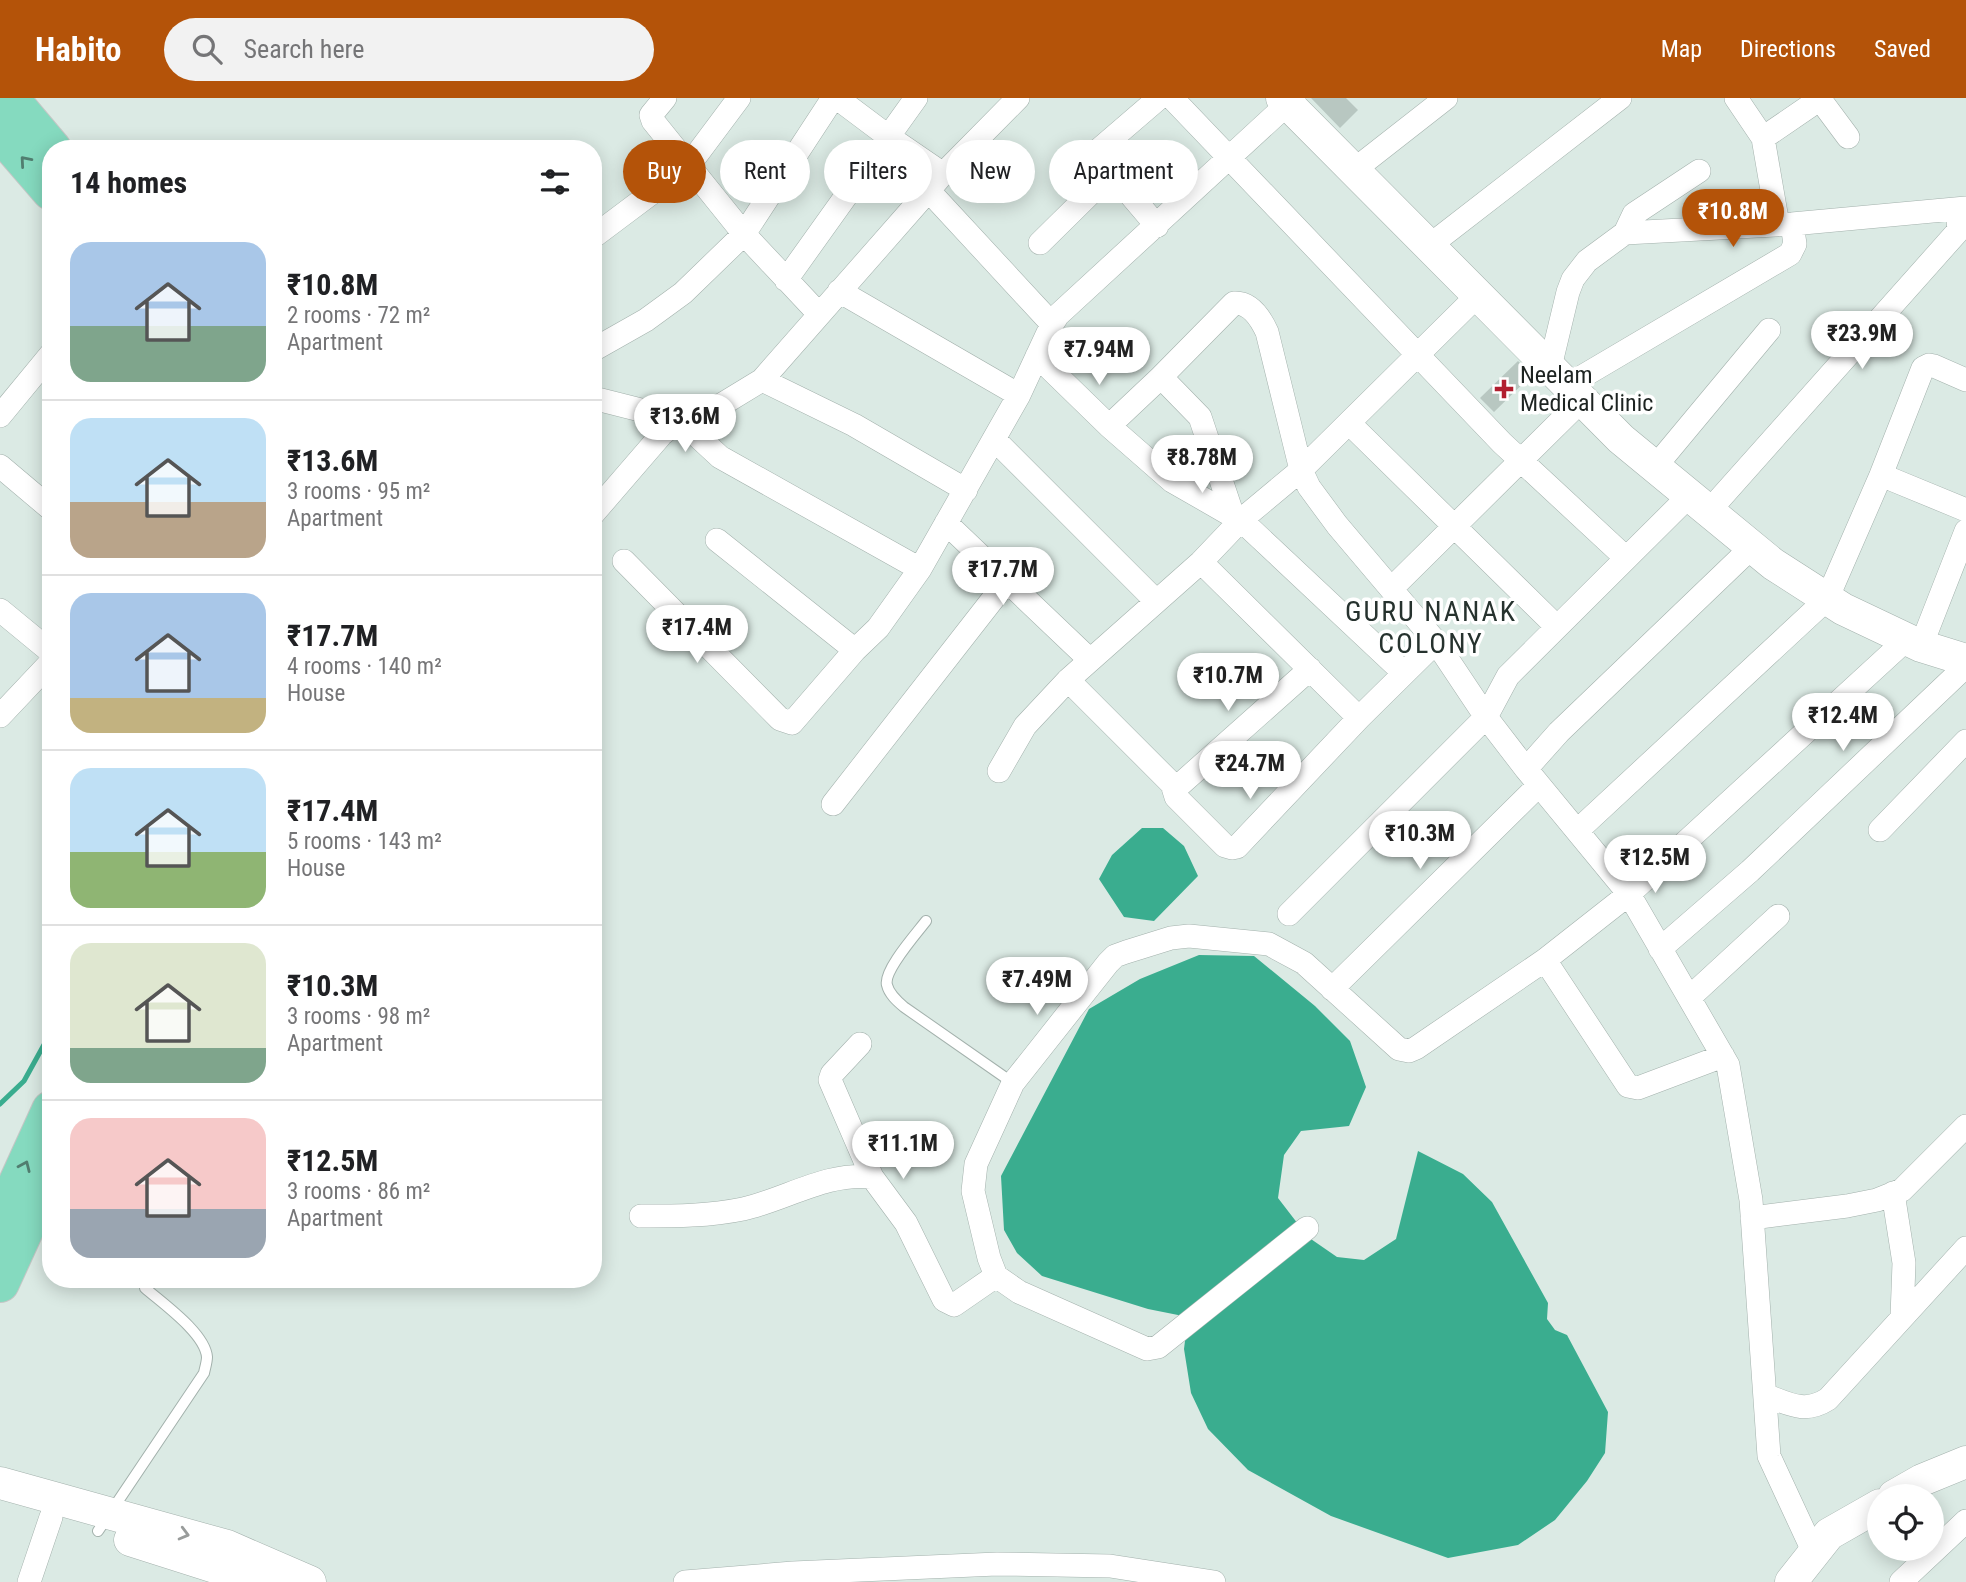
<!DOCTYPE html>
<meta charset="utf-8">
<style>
:root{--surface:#fff;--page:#f2f2f2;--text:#202124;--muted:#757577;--line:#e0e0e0;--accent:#b45309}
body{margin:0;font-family:"Roboto Condensed",sans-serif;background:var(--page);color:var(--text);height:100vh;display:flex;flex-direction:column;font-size:26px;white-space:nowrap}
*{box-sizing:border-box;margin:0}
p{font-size:23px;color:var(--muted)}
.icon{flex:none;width:38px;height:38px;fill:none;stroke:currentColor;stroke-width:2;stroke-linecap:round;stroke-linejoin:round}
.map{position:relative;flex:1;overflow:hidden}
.panel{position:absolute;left:42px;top:42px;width:560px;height:1148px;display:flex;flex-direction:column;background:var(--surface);border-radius:28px;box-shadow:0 4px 18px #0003}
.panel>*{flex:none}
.banner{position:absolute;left:623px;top:42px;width:665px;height:63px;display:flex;gap:14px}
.tools{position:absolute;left:1867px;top:1386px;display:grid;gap:14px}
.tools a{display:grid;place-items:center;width:77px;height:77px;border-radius:50%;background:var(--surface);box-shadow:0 4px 18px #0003;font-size:35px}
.price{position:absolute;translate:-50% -60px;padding:0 16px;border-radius:24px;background:#fff;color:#222;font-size:23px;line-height:46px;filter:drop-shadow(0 2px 4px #0008)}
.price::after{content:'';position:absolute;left:50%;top:42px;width:21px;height:16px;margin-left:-10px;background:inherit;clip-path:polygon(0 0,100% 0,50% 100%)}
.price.current{background:var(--accent);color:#fff}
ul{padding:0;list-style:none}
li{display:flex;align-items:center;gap:21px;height:175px;padding:0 28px}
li+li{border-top:2px solid var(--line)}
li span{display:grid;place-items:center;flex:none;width:196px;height:140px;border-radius:21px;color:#555}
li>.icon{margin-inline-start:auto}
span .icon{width:84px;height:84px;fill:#fffc;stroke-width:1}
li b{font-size:30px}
h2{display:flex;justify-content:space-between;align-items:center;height:84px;padding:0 28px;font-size:30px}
.tag{padding:0 24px;border-radius:32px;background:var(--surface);box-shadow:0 4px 18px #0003;font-size:24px;line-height:63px}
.tag.current{background:var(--accent);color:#fff}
header{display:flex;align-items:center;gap:42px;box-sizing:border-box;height:98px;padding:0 35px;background:var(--accent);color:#fff}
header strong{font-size:33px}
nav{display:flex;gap:38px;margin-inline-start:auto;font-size:24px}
.search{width:490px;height:63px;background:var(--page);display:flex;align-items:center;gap:18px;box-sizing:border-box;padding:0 24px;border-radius:38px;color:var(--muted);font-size:26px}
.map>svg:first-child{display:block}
</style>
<header>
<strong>Habito</strong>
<div class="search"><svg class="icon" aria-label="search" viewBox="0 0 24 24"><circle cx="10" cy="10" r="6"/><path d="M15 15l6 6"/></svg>Search here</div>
<nav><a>Map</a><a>Directions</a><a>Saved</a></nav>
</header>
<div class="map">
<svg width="1966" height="1484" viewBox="0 0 1966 1484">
<rect width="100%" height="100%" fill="#dbeae4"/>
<path fill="#3aad8f" d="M1142,730H1163L1184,748L1198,778L1154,823L1124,819L1099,781L1112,757Z
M1199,857L1254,858L1315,908L1350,943L1366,989L1349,1028L1301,1033L1284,1057L1278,1100L1308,1139L1337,1159L1364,1162L1396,1141L1418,1053L1463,1076L1492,1104L1548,1205L1547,1221L1555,1232L1567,1237L1608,1314L1605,1355L1587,1383L1555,1422L1518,1447L1448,1460L1331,1418L1248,1372L1208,1331L1191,1295L1184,1251L1188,1219L1148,1211L1042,1178L1017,1155L1004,1132L1001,1078L1089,911L1140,881Z"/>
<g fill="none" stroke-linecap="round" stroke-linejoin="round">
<path stroke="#3aad8f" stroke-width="5" d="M0,1006L24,983L51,934"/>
</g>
<path fill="#b8c7c1" d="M1311,0H1346L1358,12L1340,30Z
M1518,263L1532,277L1494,314L1480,300Z"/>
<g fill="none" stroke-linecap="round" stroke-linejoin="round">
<defs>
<path id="lane" d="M926,823C916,836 883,873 887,887C889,896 897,903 904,909L1013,985
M98,1433L204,1275C205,1270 207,1264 207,1259C205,1235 162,1205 145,1190"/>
<path id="street" d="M665,0L651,17L653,23L744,136L818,215
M837,0L889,39L943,76
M1172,0L1502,345L1626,460
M1736,0L1763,40L1778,127
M1819,0L1848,39
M1763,40L1820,1
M1354,72L1446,0
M929,93L1052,226
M1157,128L1095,55L1159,0
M1625,135L1634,116L1699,73
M593,139L689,67L739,0
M1040,145L1111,75
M1429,148L1620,0
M786,182L916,0
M839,193L1019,297
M593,252L646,222L683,195L744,136L833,0
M1037,258L1109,328L1161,279
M1550,269L1568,194L1573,181L1587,163L1625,135L1792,126L1966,110
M762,282L854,327L966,392
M1568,287L1790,156L1795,146L1792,126
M593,300L680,322L716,310L762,282L943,76L1018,0
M0,318L51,256
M1349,325L1557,529
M1109,328L1172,383L1233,418
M994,341L1156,503
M0,368L51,411
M1655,369L1769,232
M1881,377L1966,412
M1709,413L1959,132L1957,112
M593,416L662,336L680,322L720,359L920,471
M946,425L1090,562
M717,442L855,552
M624,463L780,621L792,625L855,552L878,530L920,471L1019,297L1052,226L1058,217L1294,0
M1201,464L1359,620
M1391,491L1582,302
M0,512L51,554
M1921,548L1966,433
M1403,574L1241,422L1233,418L1200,319L1161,279L1234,205C1251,204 1261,221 1267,234L1301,372L1309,389L1337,427L1436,544L1486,619L1526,671L1629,796L1728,967L1751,1102L1769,1358L1814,1455
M1068,582L1172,686L1176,699L1225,748L1232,750L1237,749L1359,620L1436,544
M0,618L51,564
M1526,671L1559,634L1752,449
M999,673L1025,628L1068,582L1201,464L1241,422L1301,372L1478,197
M1174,692L1310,571
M833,706L1007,483
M1880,732L1966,643
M1577,733L1827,501L1881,377L1923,270L1929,267L1934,268L1966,282
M1289,816L1486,619L1508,578L1690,397
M1660,851L1750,773L1966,568
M1545,862L1628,988L1638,990L1723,958
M1332,891L1539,687
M1690,899L1778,818
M860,946L832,976L830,982L872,1079L906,1125L944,1202L954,1207L996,1178
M1893,1095L1904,1165L1902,1219
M641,1118C676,1118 709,1118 743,1111C787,1101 826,1074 872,1079
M1752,1120L1847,1108L1877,1102L1902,1092L1966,1028
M1307,1130L1158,1249L1147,1251L1019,1194L996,1178L989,1160L973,1093L976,1066L1013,985L1108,865L1115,858L1126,854L1171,840L1189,838L1269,846L1304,865L1399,951L1409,953L1416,950L1545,862L1629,796L1907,541
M1765,1297C1789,1306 1805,1316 1828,1301L1966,1150
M29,1484L51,1419
M685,1484L793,1475L997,1466L1110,1468L1214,1484
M1901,1484L1966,1423"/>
<path id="secondary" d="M1282,0L1621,341L1773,466L1843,511L1921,548L1966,562
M0,1385L227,1448L310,1484
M1894,1398L1922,1382L1966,1364
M130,1442L262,1484
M1791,1484L1829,1436L1880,1407"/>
<path id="highway" d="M9,0L52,51
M0,34L51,93
M0,1124L51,1012
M0,1185L42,1093"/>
</defs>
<use href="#lane" stroke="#a3b1ac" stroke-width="12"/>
<use href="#street" stroke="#a3b1ac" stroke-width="24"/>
<use href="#secondary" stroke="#a3b1ac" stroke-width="33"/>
<use href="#highway" stroke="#c4c6c5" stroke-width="40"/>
<use href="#lane" stroke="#fff" stroke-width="10"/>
<use href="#street" stroke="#fff" stroke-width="23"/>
<use href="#secondary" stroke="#fff" stroke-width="32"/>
<use href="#highway" stroke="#85dabf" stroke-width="38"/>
</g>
<defs><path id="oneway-chevron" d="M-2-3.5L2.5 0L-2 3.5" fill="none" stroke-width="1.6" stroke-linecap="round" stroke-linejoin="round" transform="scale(1.75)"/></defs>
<g stroke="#517e70">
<use href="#oneway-chevron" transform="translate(25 63) rotate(-131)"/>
<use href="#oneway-chevron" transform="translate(25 1068) rotate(-66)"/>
</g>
<use stroke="#999c9b" href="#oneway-chevron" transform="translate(184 1436) rotate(15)"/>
<path fill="#b11e2f" stroke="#fff" stroke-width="2.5" d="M1500.5 280.5h7v7h7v7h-7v7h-7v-7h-7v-7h7z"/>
<g text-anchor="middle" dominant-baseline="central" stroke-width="7" stroke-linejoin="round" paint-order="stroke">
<g font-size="24" fill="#1d2321" stroke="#fff" text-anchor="start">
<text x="1520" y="277">Neelam<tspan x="1520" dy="28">Medical Clinic</tspan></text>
</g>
<g font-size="28" letter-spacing="2" fill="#26322e" stroke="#fff">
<text x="1431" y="513">GURU NANAK<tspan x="1431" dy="32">COLONY</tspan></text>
</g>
</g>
</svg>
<div class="tools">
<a><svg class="icon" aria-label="locate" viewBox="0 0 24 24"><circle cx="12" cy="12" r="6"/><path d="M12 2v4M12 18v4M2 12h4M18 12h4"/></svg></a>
</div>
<b class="price current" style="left:1733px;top:151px">₹10.8M</b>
<b class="price" style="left:1862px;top:273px">₹23.9M</b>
<b class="price" style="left:1099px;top:289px">₹7.94M</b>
<b class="price" style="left:685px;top:356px">₹13.6M</b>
<b class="price" style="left:1202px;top:397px">₹8.78M</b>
<b class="price" style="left:1003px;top:509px">₹17.7M</b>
<b class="price" style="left:697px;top:567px">₹17.4M</b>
<b class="price" style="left:1228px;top:615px">₹10.7M</b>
<b class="price" style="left:1843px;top:655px">₹12.4M</b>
<b class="price" style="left:1250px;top:703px">₹24.7M</b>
<b class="price" style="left:1420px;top:773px">₹10.3M</b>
<b class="price" style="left:1655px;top:797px">₹12.5M</b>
<b class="price" style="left:1037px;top:919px">₹7.49M</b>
<b class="price" style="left:903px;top:1083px">₹11.1M</b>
<div class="banner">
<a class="tag current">Buy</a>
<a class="tag">Rent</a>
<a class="tag">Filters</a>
<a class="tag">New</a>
<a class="tag">Apartment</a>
</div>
<section class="panel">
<h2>14 homes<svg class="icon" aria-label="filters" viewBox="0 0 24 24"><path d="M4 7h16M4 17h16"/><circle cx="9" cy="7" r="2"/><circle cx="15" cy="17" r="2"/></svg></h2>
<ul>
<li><span style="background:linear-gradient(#a9c7e8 60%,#7fa58c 0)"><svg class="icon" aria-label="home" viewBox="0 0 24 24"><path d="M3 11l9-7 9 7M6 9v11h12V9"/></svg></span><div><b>₹10.8M</b><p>2 rooms · 72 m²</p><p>Apartment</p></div></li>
<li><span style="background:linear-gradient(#bfe0f5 60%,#b9a48a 0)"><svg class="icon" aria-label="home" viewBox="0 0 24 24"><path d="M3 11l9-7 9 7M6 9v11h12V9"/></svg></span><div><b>₹13.6M</b><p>3 rooms · 95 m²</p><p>Apartment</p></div></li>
<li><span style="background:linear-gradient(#a9c7e8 75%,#c2b280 0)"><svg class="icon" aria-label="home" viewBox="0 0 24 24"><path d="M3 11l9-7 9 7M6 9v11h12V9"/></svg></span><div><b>₹17.7M</b><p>4 rooms · 140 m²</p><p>House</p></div></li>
<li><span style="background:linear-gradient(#bfe0f5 60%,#8fb573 0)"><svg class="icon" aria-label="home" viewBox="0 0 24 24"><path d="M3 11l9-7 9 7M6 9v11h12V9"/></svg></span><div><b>₹17.4M</b><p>5 rooms · 143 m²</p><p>House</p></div></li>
<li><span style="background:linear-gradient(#dfe7d0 75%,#7fa58c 0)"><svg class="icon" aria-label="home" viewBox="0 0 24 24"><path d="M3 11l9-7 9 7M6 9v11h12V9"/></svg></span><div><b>₹10.3M</b><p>3 rooms · 98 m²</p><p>Apartment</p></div></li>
<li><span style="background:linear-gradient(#f6c9c9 65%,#9aa5b1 0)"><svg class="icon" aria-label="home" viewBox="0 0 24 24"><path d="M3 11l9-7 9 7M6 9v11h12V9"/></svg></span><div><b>₹12.5M</b><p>3 rooms · 86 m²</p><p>Apartment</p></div></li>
</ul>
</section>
</div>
